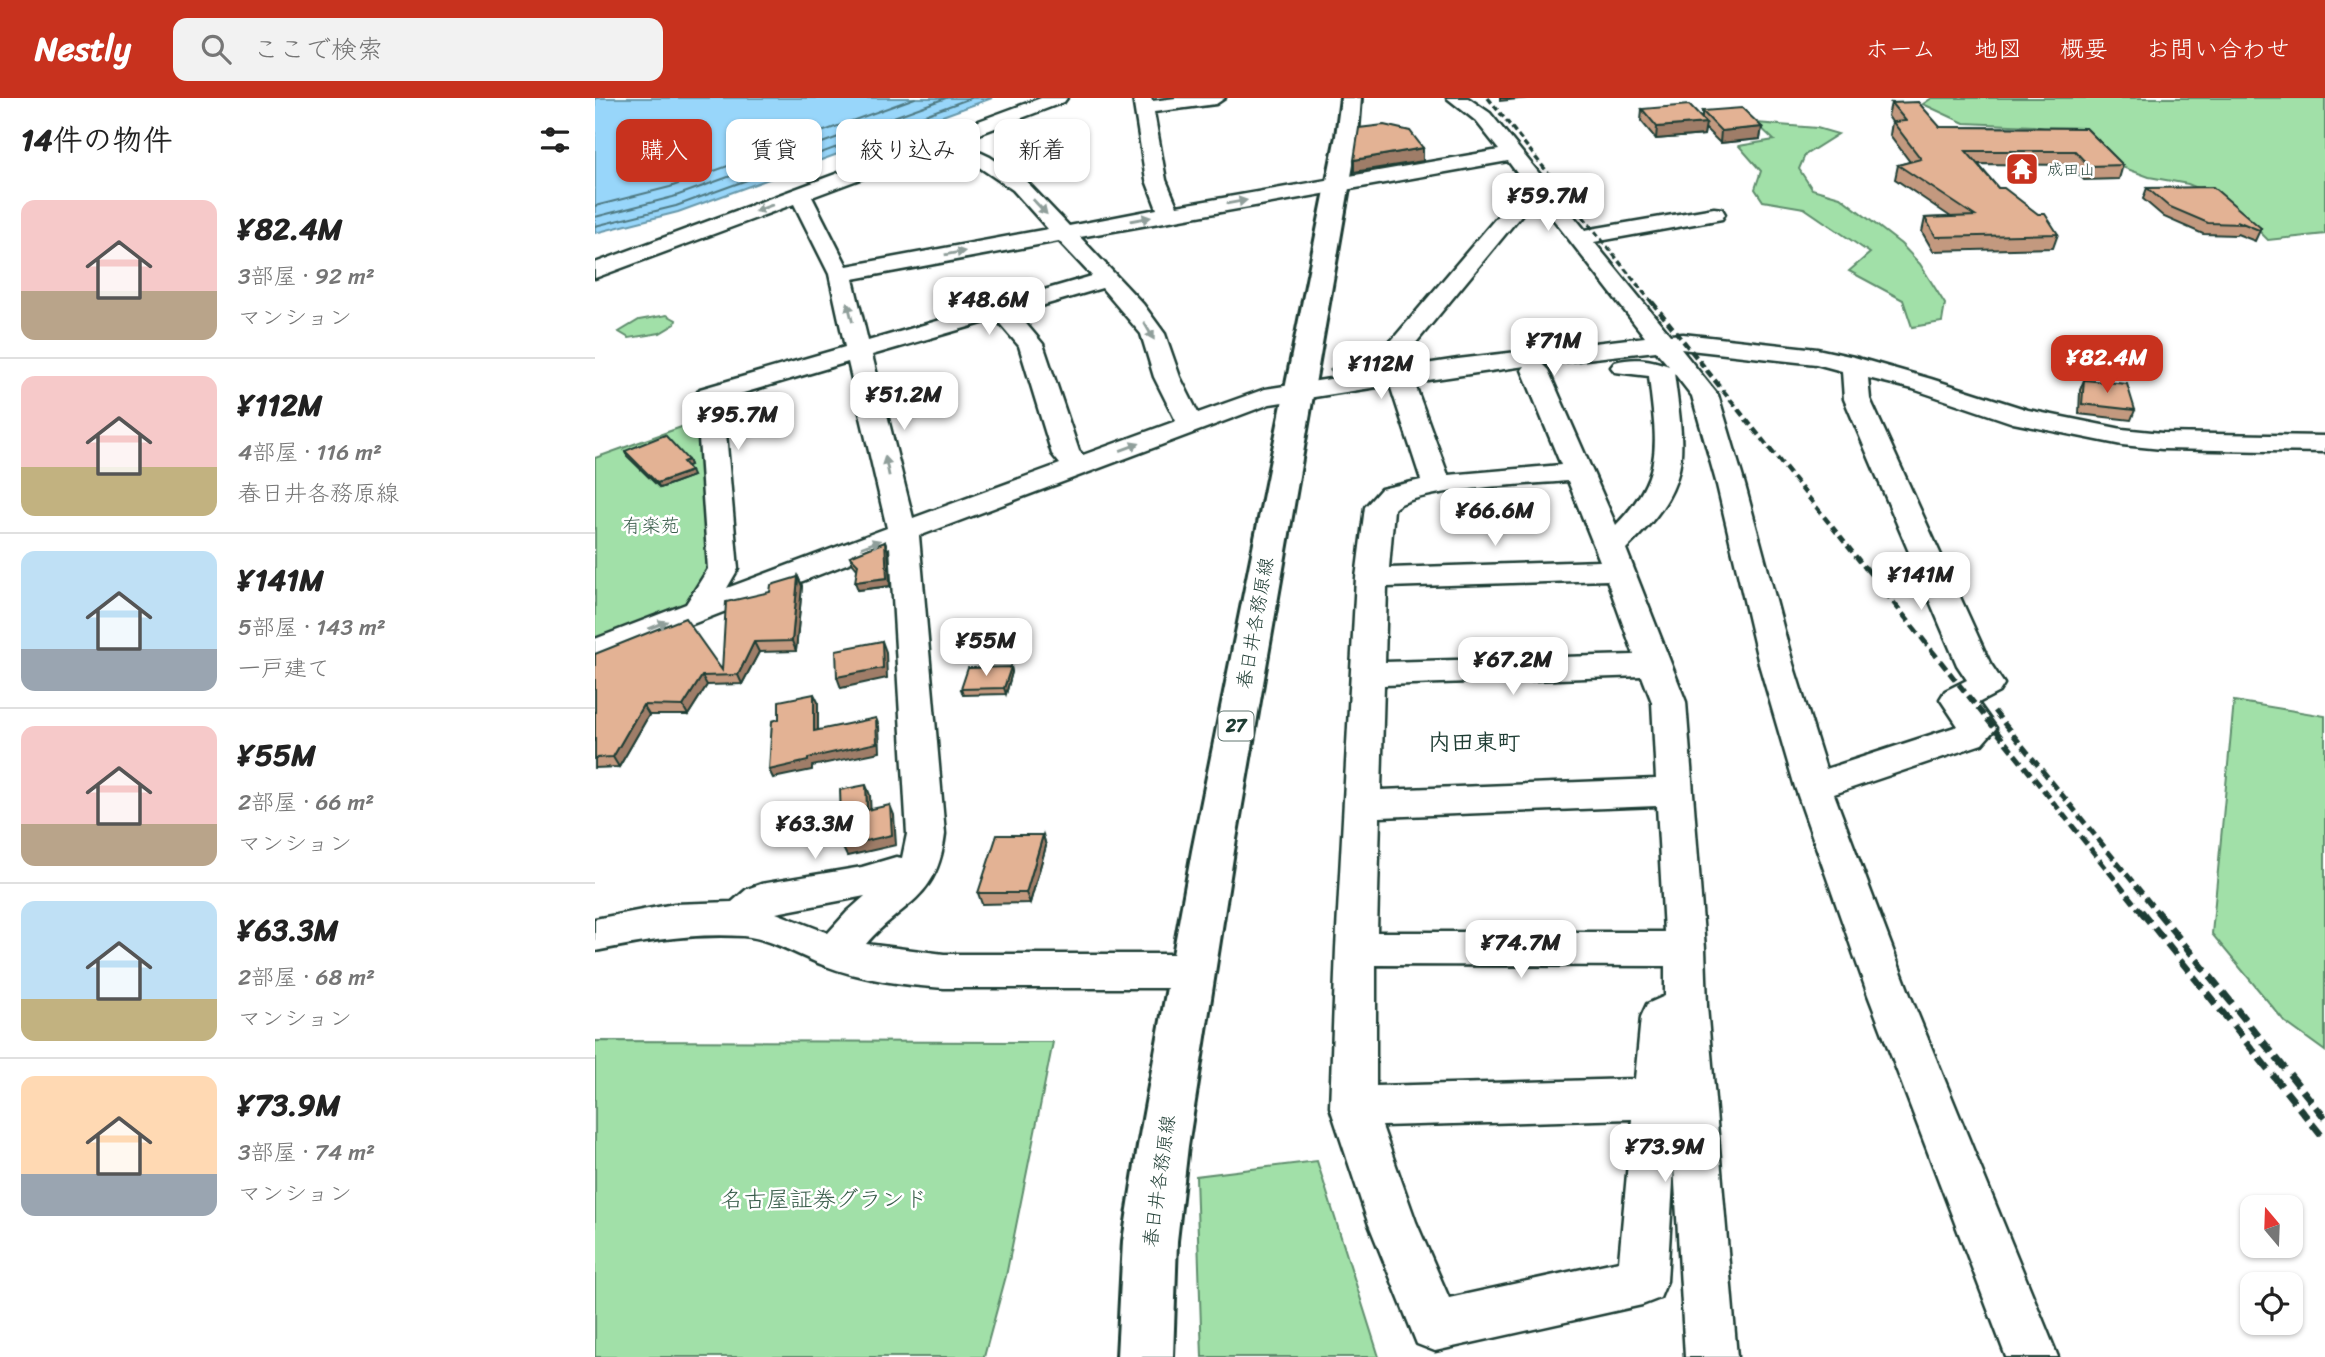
<!DOCTYPE html>
<html lang="ja">
<meta charset="utf-8">
<style>
:root{--surface:#fff;--page:#f2f2f2;--text:#222;--muted:#767676;--line:#e0e0e0;--accent:#c8321e}
body{margin:0;font-family:Sriracha,"Klee One",sans-serif;background:var(--page);color:var(--text);height:100vh;display:flex;flex-direction:column;font-size:26px;white-space:nowrap}
*{box-sizing:border-box;margin:0}
p{font-size:23px;color:var(--muted)}
.icon{flex:none;width:38px;height:38px;fill:none;stroke:currentColor;stroke-width:2;stroke-linecap:round;stroke-linejoin:round}
.map{position:relative;flex:1;overflow:hidden}
.sheet{display:flex;flex-direction:column;background:var(--surface);width:595px}
.sheet>*{flex:none}
.guide{position:absolute;left:21px;top:21px;width:665px;height:63px;display:flex;gap:14px}
.needle{width:46px;rotate:341deg}
.controls{position:absolute;left:1645px;top:1097px;display:grid;gap:14px}
.controls a{display:grid;place-items:center;width:63px;height:63px;border-radius:14px;background:var(--surface);box-shadow:0 2px 5px #0004;font-size:35px}
.price{position:absolute;translate:-50% -60px;padding:0 16px;border-radius:14px;background:#fff;color:#222;font-size:23px;line-height:46px;filter:drop-shadow(0 2px 4px #0008)}
.price::after{content:'';position:absolute;left:50%;top:42px;width:21px;height:16px;margin-left:-10px;background:inherit;clip-path:polygon(0 0,100% 0,50% 100%)}
.price.selected{background:var(--accent);color:#fff}
ul{padding:0;list-style:none}
li{display:flex;align-items:center;gap:21px;height:175px;padding:0 21px}
li+li{border-top:2px solid var(--line)}
li span{display:grid;place-items:center;flex:none;width:196px;height:140px;border-radius:14px;color:#555}
li>.icon{margin-inline-start:auto}
span .icon{width:84px;height:84px;fill:#fffc;stroke-width:1}
li b{font-size:30px}
h2{display:flex;justify-content:space-between;align-items:center;height:84px;padding:0 21px;font-size:30px}
.pill{padding:0 24px;border-radius:14px;background:var(--surface);box-shadow:0 2px 5px #0004;font-size:24px;line-height:63px}
.pill.selected{background:var(--accent);color:#fff}
header{display:flex;align-items:center;gap:42px;box-sizing:border-box;height:98px;padding:0 35px;background:var(--accent);color:#fff}
header strong{font-size:33px}
nav{display:flex;gap:38px;margin-inline-start:auto;font-size:24px}
.search{width:490px;height:63px;background:var(--page);display:flex;align-items:center;gap:18px;box-sizing:border-box;padding:0 24px;border-radius:14px;color:var(--muted);font-size:26px}
main{display:flex;flex:1;min-height:0}
.map>svg:first-child{display:block}
</style>
<header>
<strong>Nestly</strong>
<div class="search"><svg class="icon" aria-label="search" viewBox="0 0 24 24"><circle cx="10" cy="10" r="6"/><path d="M15 15l6 6"/></svg>ここで検索</div>
<nav><a>ホーム</a><a>地図</a><a>概要</a><a>お問い合わせ</a></nav>
</header>
<main>
<section class="sheet">
<h2>14件の物件<svg class="icon" aria-label="filters" viewBox="0 0 24 24"><path d="M4 7h16M4 17h16"/><circle cx="9" cy="7" r="2"/><circle cx="15" cy="17" r="2"/></svg></h2>
<ul>
<li><span style="background:linear-gradient(#f6c9c9 65%,#b9a48a 0)"><svg class="icon" aria-label="home" viewBox="0 0 24 24"><path d="M3 11l9-7 9 7M6 9v11h12V9"/></svg></span><div><b>¥82.4M</b><p>3部屋 · 92 m²</p><p>マンション</p></div></li>
<li><span style="background:linear-gradient(#f6c9c9 65%,#c2b280 0)"><svg class="icon" aria-label="home" viewBox="0 0 24 24"><path d="M3 11l9-7 9 7M6 9v11h12V9"/></svg></span><div><b>¥112M</b><p>4部屋 · 116 m²</p><p>春日井各務原線</p></div></li>
<li><span style="background:linear-gradient(#bfe0f5 70%,#9aa5b1 0)"><svg class="icon" aria-label="home" viewBox="0 0 24 24"><path d="M3 11l9-7 9 7M6 9v11h12V9"/></svg></span><div><b>¥141M</b><p>5部屋 · 143 m²</p><p>一戸建て</p></div></li>
<li><span style="background:linear-gradient(#f6c9c9 70%,#b9a48a 0)"><svg class="icon" aria-label="home" viewBox="0 0 24 24"><path d="M3 11l9-7 9 7M6 9v11h12V9"/></svg></span><div><b>¥55M</b><p>2部屋 · 66 m²</p><p>マンション</p></div></li>
<li><span style="background:linear-gradient(#bfe0f5 70%,#c2b280 0)"><svg class="icon" aria-label="home" viewBox="0 0 24 24"><path d="M3 11l9-7 9 7M6 9v11h12V9"/></svg></span><div><b>¥63.3M</b><p>2部屋 · 68 m²</p><p>マンション</p></div></li>
<li><span style="background:linear-gradient(#ffd9b3 70%,#9aa5b1 0)"><svg class="icon" aria-label="home" viewBox="0 0 24 24"><path d="M3 11l9-7 9 7M6 9v11h12V9"/></svg></span><div><b>¥73.9M</b><p>3部屋 · 74 m²</p><p>マンション</p></div></li>
</ul>
</section>
<div class="map">
<svg width="1730" height="1259" viewBox="0 0 1730 1259">
<rect width="100%" height="100%" fill="#fff"/>
<filter id="ink" filterUnits="userSpaceOnUse"><feTurbulence type="fractalNoise" baseFrequency=".0143" numOctaves="2"/><feDisplacementMap in="SourceGraphic" scale="14" xChannelSelector="R" yChannelSelector="G"/><feConvolveMatrix kernelMatrix="1 2 1 2 8 2 1 2 1" color-interpolation-filters="sRGB"/></filter>
<g filter="url(#ink)">
<path fill="#a1e0a8" stroke="#608e6e" stroke-width="2" d="M1337,0H1730V136L1673,142L1647,116L1624,99L1593,86L1554,79L1524,68L1497,40L1439,28L1369,25L1328,6Z
M1161,25L1222,30L1243,36L1210,57L1204,71L1217,91L1245,99L1306,146L1325,166L1350,206L1347,224L1317,229L1308,202L1254,173L1275,155L1209,110L1168,103L1160,91L1166,73L1144,48L1179,42Z
M72,217L81,222L80,226L65,235L34,240L24,234L44,222Z
M106,322L114,464L108,489L93,511L0,548V360Z
M1639,603L1730,618V953L1690,924L1617,836Z
M0,943L458,944L411,1178L389,1259H0Z
M722,1063L784,1259H607L601,1078Z"/>
<path fill="#98d6fa" stroke="#6899ab" stroke-width="2" d="M0,0H397L83,114L0,135Z"/>
<g fill="none" stroke-linecap="round" stroke-linejoin="round">
<path stroke="#4f7a83" stroke-width="2" d="M0,108L75,89L320,0
M0,119L78,99L351,0
M0,128L81,108L376,0"/>
<defs>
<path id="minor" d="M446,0H472L469,4L363,44L395,59L432,84L474,128L562,111L551,82L538,0H556L557,3L581,0H630L621,6L559,14L571,82L582,108L904,52L881,23L852,0H873L895,15L990,132L1119,110L1127,111L1130,116L1127,121L999,144L1075,237L1088,236L1222,251L1259,259L1336,281L1433,312L1527,331L1567,335L1730,338V354L1567,351L1527,347L1418,325L1318,291L1273,280L1275,301L1395,565L1409,586L1404,594L1383,605L1401,630L1387,646L1239,696L1315,897L1463,1259H1411L1273,897L1200,689L1164,566L1122,387L1097,298L1079,275C1090,360 1098,386 1031,451L1091,604L1110,851L1112,908L1142,1259H1090L1079,1067L1072,1183L1065,1200L1047,1207L840,1253L822,1246L773,1124L735,1009L741,850L761,480L770,409L786,391L826,382L795,287L675,306L324,438L350,736C342,803 309,802 271,846L349,856H598L613,861L619,873L613,885L598,890H349C308,887 267,882 228,867C204,858 175,840 148,838C94,835 53,843 0,853V821L79,806L137,804L152,791L166,786L267,769L301,759L307,760L312,736L295,449L0,564V541L91,506L113,471L101,297L105,291L250,249L234,176L199,106L0,180V165ZM345,51L381,67L418,92L453,131L252,168L217,99ZM913,63L930,86L797,242L741,267L737,272L741,277L748,279L670,291L603,315L585,279L570,236L548,206L485,139ZM941,99L1050,239L863,261L759,277L815,252ZM464,143L497,178L273,243L258,181ZM507,190L546,236L559,279L581,323L488,357L484,353L448,246L422,215ZM401,221L424,248L457,356L465,366L318,420L277,257ZM1086,251L1221,266L1247,273L1249,301L1362,567L1372,582L1350,593L1345,601L1363,628L1231,671L1198,566L1150,387L1123,297ZM1061,253L1074,268C1055,261 1039,259 1020,264L1016,269L1020,274L1054,278C1061,344 1071,376 1021,427L953,272L947,266ZM253,264L292,430L132,490L143,471L128,301ZM930,268L927,272L966,367L853,377L819,284ZM973,383L1005,463L794,470L799,411C818,390 940,386 973,383ZM1012,482L1039,557L790,564L792,489ZM1047,578L1057,604L1061,681L786,692L789,587ZM1062,708L1069,834H782L785,719ZM270,798L252,814L233,835L181,815ZM781,867L1070,868V898L1052,906L1046,919L1040,981L781,988ZM1037,1021L1024,1163L854,1200L821,1124L787,1028Z"/>
<path id="major" d="M746,0H766L763,38L639,753L593,1048L582,1143L578,1259H522L528,1143L543,1048L597,753L741,38Z"/>
</defs>
<use href="#minor" stroke="#1f3d34" stroke-width="5"/>
<use href="#major" stroke="#1f3d34" stroke-width="6"/>
<use href="#minor" fill="#fff" fill-rule="evenodd"/>
<use href="#major" fill="#fff" fill-rule="evenodd"/>
<path stroke="#1f3d34" stroke-width="3.5" stroke-dasharray="6 3.5" stroke-linecap="butt" d="M893,0L1058,206"/>
<path stroke="#1f3d34" stroke-width="4.5" stroke-dasharray="8 4.5" stroke-linecap="butt" d="M1057,204L1271,471"/>
<path stroke="#1f3d34" stroke-width="5" stroke-dasharray="10 5" stroke-linecap="butt" d="M1270,469L1547,815
M1399,613L1563,815"/>
<path stroke="#1f3d34" stroke-width="7" stroke-dasharray="14 7" stroke-linecap="butt" d="M1546,813L1730,1042
M1562,813L1730,1020"/>
</g>
<path fill="#c3997f" stroke="#1f3d34" stroke-width="2" d="M1296,5L1345,29L1491,30L1528,67L1524,81L1489,82L1475,67L1383,66L1403,90L1463,136L1458,150L1338,153L1327,134L1330,120L1356,119L1300,81L1303,67L1315,64L1295,37L1297,24L1293,18Z
M1047,11L1107,20V13L1167,29L1165,41L1125,45L1110,30L1109,37L1061,41L1046,23Z
M1552,90L1666,130L1660,143L1642,136L1641,137L1608,136L1569,119L1548,101Z
M1489,282L1540,312L1536,322L1484,316L1485,292Z
M30,353L93,362L95,367L91,368L98,378L65,390L32,358Z
M290,444L293,453L295,488L263,492L262,471L258,466L255,458Z
M203,479L207,488L201,553L164,554L147,586L112,587L93,617H54L24,669L0,670V556L127,572L175,494Z
M416,569L417,574L411,596L368,597L366,591Z
M448,737L451,748L435,805L387,806L383,795Z"/>
<path fill="#9f7d68" stroke="#1f3d34" stroke-width="2" d="M905,0H934L905,3Z
M1111,25L1109,37L1061,41L1062,29Z
M1167,29L1165,41L1125,45L1126,33Z
M828,50V63L759,74V62Z
M93,362L95,367L90,369L88,364Z
M96,373L98,378L65,390L62,385Z
M290,444L293,453L295,488L263,492L260,484Z
M203,479L207,488L201,553L197,543Z
M287,543L291,554L292,580L246,590L242,579Z
M159,544L164,554L147,586L143,577Z
M416,569L417,574L411,596L409,590Z
M107,578L112,587L93,617L88,608Z
M219,596L223,604V641L219,633Z
M48,607L54,617L24,669L18,659Z
M281,620L284,628L285,654L217,668V672L178,680L174,672L213,660Z
M271,687L275,697L276,722L272,712Z
M295,707L299,717L301,747L252,758L247,748Z
M448,737L451,748L435,805L431,795Z"/>
<path fill="#e3b294" stroke="#1f3d34" stroke-width="2" d="M1323,4L1345,29L1491,30L1528,67L1494,68L1480,53H1371L1403,90H1409L1443,116H1450L1463,136L1341,139L1330,120L1380,118L1303,67L1326,61L1298,24L1311,23L1296,5Z
M1094,7L1111,25L1062,29L1047,11Z
M1147,10L1167,29L1126,33L1107,13Z
M789,27L815,33L828,50L759,62L764,30Z
M1618,89L1666,130L1664,132L1642,123L1646,126L1613,125L1573,108L1552,90Z
M1489,282L1532,286L1540,312L1487,306Z
M70,337L93,362L88,364L96,373L62,385L30,353Z
M290,444L292,480L260,484L263,466L255,458Z
M203,479L197,543L159,544L143,577L107,578L88,608L48,607L18,659L0,660V556L90,520L127,572L131,504L175,494L176,487Z
M287,543L288,570L242,579L241,552Z
M416,569L409,590L366,591L373,570Z
M219,596V633L281,620L282,645L213,660V663L174,672L177,623L184,621V603Z
M271,687L272,712L295,707L297,737L247,748L245,692Z
M402,737H448L431,795H383Z"/>
<defs><path id="oneway-solid" d="M-6-.8H1V-3.2L6.5 0L1 3.2V.8H-6Z" transform="scale(1.75)"/></defs>
<g fill="#8f9e9a">
<use href="#oneway-solid" transform="translate(642 104) rotate(-10)"/>
<use href="#oneway-solid" transform="translate(445 109) rotate(47)"/>
<use href="#oneway-solid" transform="translate(169 110) rotate(160)"/>
<use href="#oneway-solid" transform="translate(546 121) rotate(-10)"/>
<use href="#oneway-solid" transform="translate(360 155) rotate(-10)"/>
<use href="#oneway-solid" transform="translate(255 214) rotate(-104)"/>
<use href="#oneway-solid" transform="translate(554 233) rotate(60)"/>
<use href="#oneway-solid" transform="translate(535 349) rotate(-20)"/>
<use href="#oneway-solid" transform="translate(292 368) rotate(-102)"/>
<use href="#oneway-solid" transform="translate(276 446) rotate(-20)"/>
<use href="#oneway-solid" transform="translate(63 527) rotate(-22)"/>
</g>
</g>
<defs>
<symbol id="temple-square" viewBox="-11 -11 22 22"><rect x="-9" y="-9" width="18" height="18" rx="4" fill="#c8321e" stroke="#fff"/><path d="M0-6L5-2H3V0L6.5 2.5H4V6H1.5V3h-3V6H-4V2.5H-6.5L-3 0V-2H-5Z" fill="#fff"/></symbol>
</defs>
<g fill-rule="evenodd">
<use href="#temple-square" x="1408" y="52" width="38" height="38"/>
</g>
<g text-anchor="middle" dominant-baseline="central" stroke-width="5" stroke-linejoin="round" paint-order="stroke">
<g font-size="16" fill="#1f3d34" stroke="#fff" text-anchor="start">
<text x="1452" y="71">成田山</text>
</g>
<rect fill="#fff" stroke="#627771" stroke-width="2" x="623.5" y="613.5" width="35" height="29" rx="5"/>
<g font-size="18" font-weight="bold" fill="#1f3d34">
<text x="641" y="628">27</text>
</g>
<g font-size="19" fill="#395e4b" stroke="#fff">
<text x="56" y="427">有楽苑</text>
</g>
<g font-size="19" fill="#1f3d34" stroke="#fff">
<text transform="translate(660 525) rotate(-80)">春日井各務原線</text>
<text transform="translate(564 1083) rotate(-82)">春日井各務原線</text>
</g>
<g font-size="23" font-weight="bold" fill="#1f3d34" stroke="#fff">
<text x="879" y="644">内田東町</text>
</g>
<g font-size="23" fill="#395e4b" stroke="#fff">
<text x="229" y="1101">名古屋証券グランド</text>
</g>
</g>
</svg>
<div class="controls">
<a><svg class="needle" viewBox="-14 -14 28 28"><path d="M0-13l5 13h-10z" fill="#e53935"/><path d="M0 13l5-13h-10z" fill="#767676"/></svg></a>
<a><svg class="icon" aria-label="locate" viewBox="0 0 24 24"><circle cx="12" cy="12" r="6"/><path d="M12 2v4M12 18v4M2 12h4M18 12h4"/></svg></a>
</div>
<b class="price" style="left:953px;top:135px">¥59.7M</b>
<b class="price" style="left:394px;top:239px">¥48.6M</b>
<b class="price" style="left:959px;top:280px">¥71M</b>
<b class="price selected" style="left:1512px;top:297px">¥82.4M</b>
<b class="price" style="left:786px;top:303px">¥112M</b>
<b class="price" style="left:309px;top:334px">¥51.2M</b>
<b class="price" style="left:143px;top:354px">¥95.7M</b>
<b class="price" style="left:900px;top:450px">¥66.6M</b>
<b class="price" style="left:1326px;top:514px">¥141M</b>
<b class="price" style="left:391px;top:580px">¥55M</b>
<b class="price" style="left:918px;top:599px">¥67.2M</b>
<b class="price" style="left:220px;top:763px">¥63.3M</b>
<b class="price" style="left:926px;top:882px">¥74.7M</b>
<b class="price" style="left:1070px;top:1086px">¥73.9M</b>
<div class="guide">
<a class="pill selected">購入</a>
<a class="pill">賃貸</a>
<a class="pill">絞り込み</a>
<a class="pill">新着</a>
</div>
</div>
</main>
